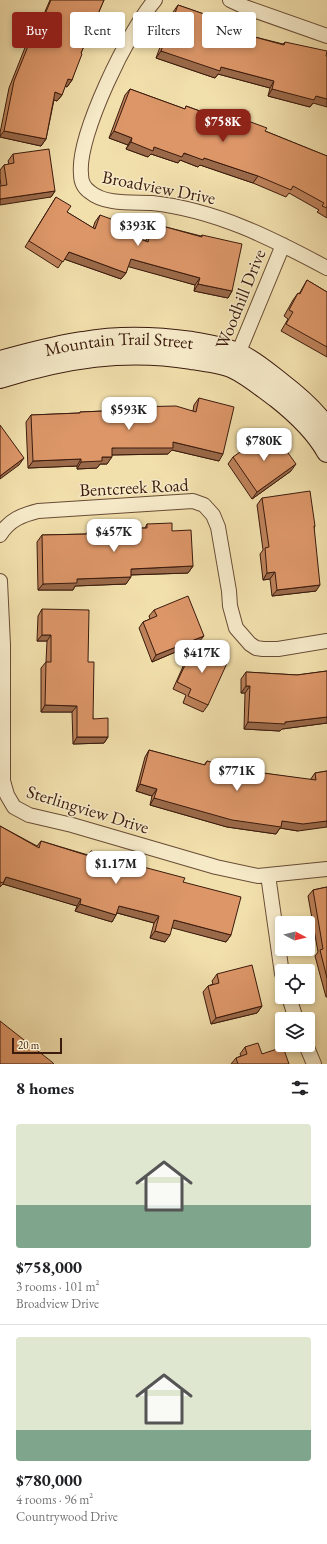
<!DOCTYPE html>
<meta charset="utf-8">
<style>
:root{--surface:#fff;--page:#f6f6f6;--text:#202124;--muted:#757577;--line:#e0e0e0;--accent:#8f2418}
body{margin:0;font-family:"EB Garamond",serif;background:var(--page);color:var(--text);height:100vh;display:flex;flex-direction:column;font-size:15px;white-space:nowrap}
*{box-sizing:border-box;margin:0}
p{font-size:13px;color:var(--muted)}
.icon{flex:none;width:22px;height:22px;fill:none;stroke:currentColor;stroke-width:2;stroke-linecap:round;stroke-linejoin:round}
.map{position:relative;height:1064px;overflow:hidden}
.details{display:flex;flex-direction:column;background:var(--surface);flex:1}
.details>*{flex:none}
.top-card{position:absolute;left:12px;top:12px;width:303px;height:36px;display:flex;gap:8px}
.needle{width:26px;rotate:97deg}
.controls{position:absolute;left:275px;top:916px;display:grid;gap:8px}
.controls a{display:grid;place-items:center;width:40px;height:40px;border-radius:4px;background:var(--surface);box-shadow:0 2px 6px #0003;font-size:20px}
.scale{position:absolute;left:12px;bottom:10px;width:50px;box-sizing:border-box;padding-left:4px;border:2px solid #3b1b0d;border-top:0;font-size:11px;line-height:14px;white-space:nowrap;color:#3b1b0d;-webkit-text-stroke:3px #f6eac9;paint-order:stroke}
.price{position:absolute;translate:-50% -34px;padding:0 9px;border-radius:8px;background:#fff;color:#222;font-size:13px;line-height:26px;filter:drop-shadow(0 1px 2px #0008)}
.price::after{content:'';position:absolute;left:50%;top:24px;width:12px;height:9px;margin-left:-6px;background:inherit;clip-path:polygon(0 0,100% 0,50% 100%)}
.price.active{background:var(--accent);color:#fff}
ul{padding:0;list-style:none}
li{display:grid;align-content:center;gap:8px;height:212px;padding:0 16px}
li+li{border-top:1px solid var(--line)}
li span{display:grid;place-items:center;height:124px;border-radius:4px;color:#555}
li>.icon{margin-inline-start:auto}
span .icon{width:72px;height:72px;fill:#fffc;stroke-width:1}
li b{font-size:17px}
h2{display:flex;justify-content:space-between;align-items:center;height:48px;padding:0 16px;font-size:17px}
.chip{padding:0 14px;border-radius:4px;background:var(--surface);box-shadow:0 2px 6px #0003;font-size:14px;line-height:36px}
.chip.active{background:var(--accent);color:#fff}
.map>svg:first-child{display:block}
</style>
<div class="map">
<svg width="327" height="1064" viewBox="0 0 327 1064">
<rect width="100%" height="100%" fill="#f1dfac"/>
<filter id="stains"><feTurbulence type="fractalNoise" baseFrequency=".005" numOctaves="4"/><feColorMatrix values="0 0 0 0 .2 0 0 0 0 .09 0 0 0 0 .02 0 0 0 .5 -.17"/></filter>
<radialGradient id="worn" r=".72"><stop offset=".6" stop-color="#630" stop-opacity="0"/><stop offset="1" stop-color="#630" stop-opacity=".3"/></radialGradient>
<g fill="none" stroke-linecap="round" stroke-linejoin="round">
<defs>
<path id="street" d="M155,0C129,30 77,135 81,174C81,181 84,188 90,192C105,205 133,202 152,203C216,210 271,238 327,268
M230,0L245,7L327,36
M235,361L283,245
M0,535C9,520 22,515 38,511L193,501L204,505L213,515L218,527L229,591L230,606L236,628L250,644L256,648L263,649H278L327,641
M0,581L3,645V781L7,795L14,807L29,815L72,825L216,867L258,876L327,869
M268,875L282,974
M289,997L296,1019
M306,1045L314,1064"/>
<g id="secondary">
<path id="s1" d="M0,361C27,354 55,346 83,342C118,336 156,337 192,342C208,345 224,347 239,354C255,361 268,373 281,383C298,396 315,411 327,428"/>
<path d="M0,378C64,358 125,348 191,359C205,361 221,363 233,368C248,375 262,387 276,397C295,412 315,430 327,452"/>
</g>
</defs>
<use href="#street" stroke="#684c35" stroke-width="16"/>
<use href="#secondary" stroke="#3b1b0d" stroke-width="22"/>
<use href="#street" stroke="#f6eac9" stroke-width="14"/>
<use href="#secondary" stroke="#f6eac9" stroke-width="20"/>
</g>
<path fill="#bd8159" stroke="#3b1b0d" d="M50,0H104L81,53L72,80L67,87L65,86L62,95L57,101L54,100L46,139L41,146L0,137V133L9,88L28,40L33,34L35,35Z
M178,5L224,21L225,19L247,35L283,44L285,42L313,103L310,107L268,96L270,88L218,74L215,78L156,58L173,12Z
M130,89L185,109L186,106L225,120L229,114L265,131L327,156V218L317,212L319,210L289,193L286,197L253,183L200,165L198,167L180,160L178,163L151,154L148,157L126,149L128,145L109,138L125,95Z
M13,154L55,191L51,197L1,186L0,178V170L4,165L9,164L8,161Z
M56,197L67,212L93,228L95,222L100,215L122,232L146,241L147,237L151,230L157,232L162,226L201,236L202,235L232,291L228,298L194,291L195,285L128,266L126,273L121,279L64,259L58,268L25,247Z
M307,280L327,292V357L281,331L288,319L284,316L293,300L298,293L299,294Z
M199,398L219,461L172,450L168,454L112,455L107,464H100L97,468L77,469V466L28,468L26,422L31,415L79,413L80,412L128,410L130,407L193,411L194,405Z
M264,444L291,471L252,499L228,464L233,457Z
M262,498L315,526L314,528L316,591L272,596L270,579L263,580L260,554L263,550L257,505Z
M147,524L172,531L193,566L188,573L131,575L126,584L75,586L73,590H38L37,542L42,535L86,534L89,529L145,528Z
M42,609L88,662L93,719L108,737L104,743L73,744L72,712H41V668L46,662L47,641H37L38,616Z
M154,610L199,642L152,662L139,628L143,622L150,619L149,616Z
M194,646L208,705L203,712L183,703L186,695L173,689L189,653Z
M327,671V723L282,729L280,731L244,729L245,693H241V679L246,672L297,675Z
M149,750L204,765L207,761L261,777L263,773L310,780L315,773L327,771L298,831L280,828L276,834L227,827L150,805L152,796L136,791L145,757Z
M0,826L37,846L41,841L88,855L91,851L183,882L231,935L226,942L172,927L165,942L150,938L154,923L117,913L112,922L75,911L77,906L3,884L0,887Z
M327,887V997H326L315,956L318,952L308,896L313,890Z
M217,974L262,1006L257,1013L211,1024L203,992L208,986L213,984L212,981Z
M245,1047L262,1054L289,1064H231L236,1058L241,1056L240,1054Z"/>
<path fill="#9a6949" stroke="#3b1b0d" d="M161,51L274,81L270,88L218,74L215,78L156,58Z
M68,79L72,80L67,87L63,85Z
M272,89L316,96L327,99V107L313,103L310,107L268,96Z
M55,92L62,95L57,101L51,99Z
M4,131L46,139L41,146L0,137V136Z
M114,131L132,138L128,145L109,138Z
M131,142L154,147L204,158L258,176L253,183L200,165L198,167L180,160L178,163L151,154L148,157L126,149Z
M55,191L51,197L0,205V199Z
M69,252L126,273L121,279L64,259Z
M131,259L200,278L195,285L126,266Z
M198,284L232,291L228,298L194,291Z
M173,442L223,454L219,461L172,450L168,454L107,455L112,448Z
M102,457H112L107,464H100L97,468L77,469L81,462Z
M24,458L19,465L0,479V476Z
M81,459L77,466L28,468L33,461Z
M296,464L291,471L252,499L257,492Z
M193,566L188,573L126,575L131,569Z
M275,572L270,579L263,580L267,573Z
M131,577L126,584L75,586L73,590H38L43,584L77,579Z
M320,585L316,591L272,596L277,590Z
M42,635H51L47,641H37Z
M204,636L199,642L152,662L156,655Z
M246,686H250L245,693H241Z
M45,705L77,706L72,712H41Z
M327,717V723L282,729L280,731L244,729L248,722H285Z
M77,737H108L104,743L73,744Z
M140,784L157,789L152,796L136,791Z
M154,798L282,821H327V827L298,831L280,828L276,834L227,827L150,805Z
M6,877L81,899L77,906L3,884Z
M80,904L116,915L112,922L75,911Z
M119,906L159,916L154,923L114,912Z
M174,920L231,935L226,942L169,927Z
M155,931L170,935L165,942L150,938Z
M262,1006L257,1013L211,1024L216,1018Z"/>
<path fill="#dc9668" stroke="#3b1b0d" d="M51,0H104L81,53L82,54L72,80L68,79L62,95L55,92L46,139L4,131L14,81L33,34L36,35Z
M178,5L224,21L225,19L250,26L247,35L284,45L285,42L327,51L326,56H327V99L316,96L314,100L272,89L274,81L221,67L220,71L161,51Z
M130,89L185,109L186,106L227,121L229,114L267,128L265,131L327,156V208L322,206L324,203L293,186L291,190L258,176L204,158L203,160L184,153L182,157L154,147L153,151L131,142L132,138L114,131Z
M49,149L55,191L0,199V186L7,185L4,165L14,163L13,154Z
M56,197L71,206L67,212L95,229L100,215L125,224L122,232L148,242L151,230L160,233L162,226L202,237V235L242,244L232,291L198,284L200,278L131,259L126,273L69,252L63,262L29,241Z
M307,280L327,292V347L286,324L293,312L289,310L298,293L300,294Z
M199,398L234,407L223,454L173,442V448H112V457H102V461L81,462V459L33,461L31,415L80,413V412L130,410V407L176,406L196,412Z
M0,425L24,458L0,476Z
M276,436L296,464L257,492L233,457L260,438L264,444Z
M310,491L315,526H314L320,585L277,590L275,572L267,573L265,548L269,547L262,498Z
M172,523V531L191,530L193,566L131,569V577L77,579V583L43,584L42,535L89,534V529L147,528V524Z
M188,596L204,636L156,655L143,622L157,616L154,610Z
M42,609L89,610L88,662H94L93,719L108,718V737H77V706L45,705L46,662H51V635H42Z
M194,646L228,661L208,705L188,696L191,689L177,682Z
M327,671V717L285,722V724L248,722L250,686H246V672L297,675Z
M149,750L205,765L207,761L263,778V773L316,780L315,773L327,771V821L303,824L282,821L281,827L232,820L154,798L157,789L140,784Z
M0,826L39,848L41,841L89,856L91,851L133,863L132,864L185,878L183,882L241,897L231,935L174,920L170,935L155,931L159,916L119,906L116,915L80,904L81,899L6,877L3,883L0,882Z
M327,887V978L320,950L323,949L313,890Z
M252,965L262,1006L216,1018L208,986L219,983L217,974Z
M0,1021L52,1062L54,1064H0Z
M258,1043L262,1054L283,1047L289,1064H238L236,1058L247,1054L245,1047Z"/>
<g text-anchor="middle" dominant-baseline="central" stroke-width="3" stroke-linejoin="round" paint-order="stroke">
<g font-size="18" fill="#3b1b0d" stroke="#f6eac9">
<text transform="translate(159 187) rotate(11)">Broadview Drive</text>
<text transform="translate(240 299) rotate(-68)">Woodhill Drive</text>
<text stroke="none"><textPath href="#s1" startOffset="121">Mountain Trail Street</textPath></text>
<text transform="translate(134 487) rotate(-3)">Bentcreek Road</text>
<text transform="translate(88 809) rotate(17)">Sterlingview Drive</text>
</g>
</g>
<rect width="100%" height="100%" filter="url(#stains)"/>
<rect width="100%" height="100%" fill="url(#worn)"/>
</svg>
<div class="controls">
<a><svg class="needle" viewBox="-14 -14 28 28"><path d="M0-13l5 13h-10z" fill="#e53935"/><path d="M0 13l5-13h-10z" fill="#757577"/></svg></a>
<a><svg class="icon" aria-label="locate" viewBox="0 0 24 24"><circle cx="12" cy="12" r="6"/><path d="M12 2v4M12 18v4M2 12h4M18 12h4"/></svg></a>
<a><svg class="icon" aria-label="layers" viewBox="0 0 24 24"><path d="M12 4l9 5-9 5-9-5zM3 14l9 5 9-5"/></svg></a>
</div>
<div class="scale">20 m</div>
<b class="price active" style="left:223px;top:143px">$758K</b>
<b class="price" style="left:138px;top:247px">$393K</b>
<b class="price" style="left:129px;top:431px">$593K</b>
<b class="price" style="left:264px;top:462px">$780K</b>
<b class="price" style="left:114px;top:553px">$457K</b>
<b class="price" style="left:202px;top:674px">$417K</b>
<b class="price" style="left:237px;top:792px">$771K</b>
<b class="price" style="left:116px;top:885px">$1.17M</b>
<div class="top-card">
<a class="chip active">Buy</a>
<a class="chip">Rent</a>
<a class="chip">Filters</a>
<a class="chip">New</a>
</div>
</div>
<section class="details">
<h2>8 homes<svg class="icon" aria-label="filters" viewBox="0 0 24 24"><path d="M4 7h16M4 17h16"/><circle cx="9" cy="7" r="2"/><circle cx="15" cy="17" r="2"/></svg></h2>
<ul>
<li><span style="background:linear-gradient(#dfe7d0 65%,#7fa58c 0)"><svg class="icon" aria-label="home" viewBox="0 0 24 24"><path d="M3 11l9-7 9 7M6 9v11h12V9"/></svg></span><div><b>$758,000</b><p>3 rooms · 101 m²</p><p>Broadview Drive</p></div></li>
<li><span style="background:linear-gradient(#dfe7d0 75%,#7fa58c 0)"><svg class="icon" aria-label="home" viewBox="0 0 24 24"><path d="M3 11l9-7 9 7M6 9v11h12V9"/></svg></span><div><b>$780,000</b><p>4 rooms · 96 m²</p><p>Countrywood Drive</p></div></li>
</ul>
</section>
